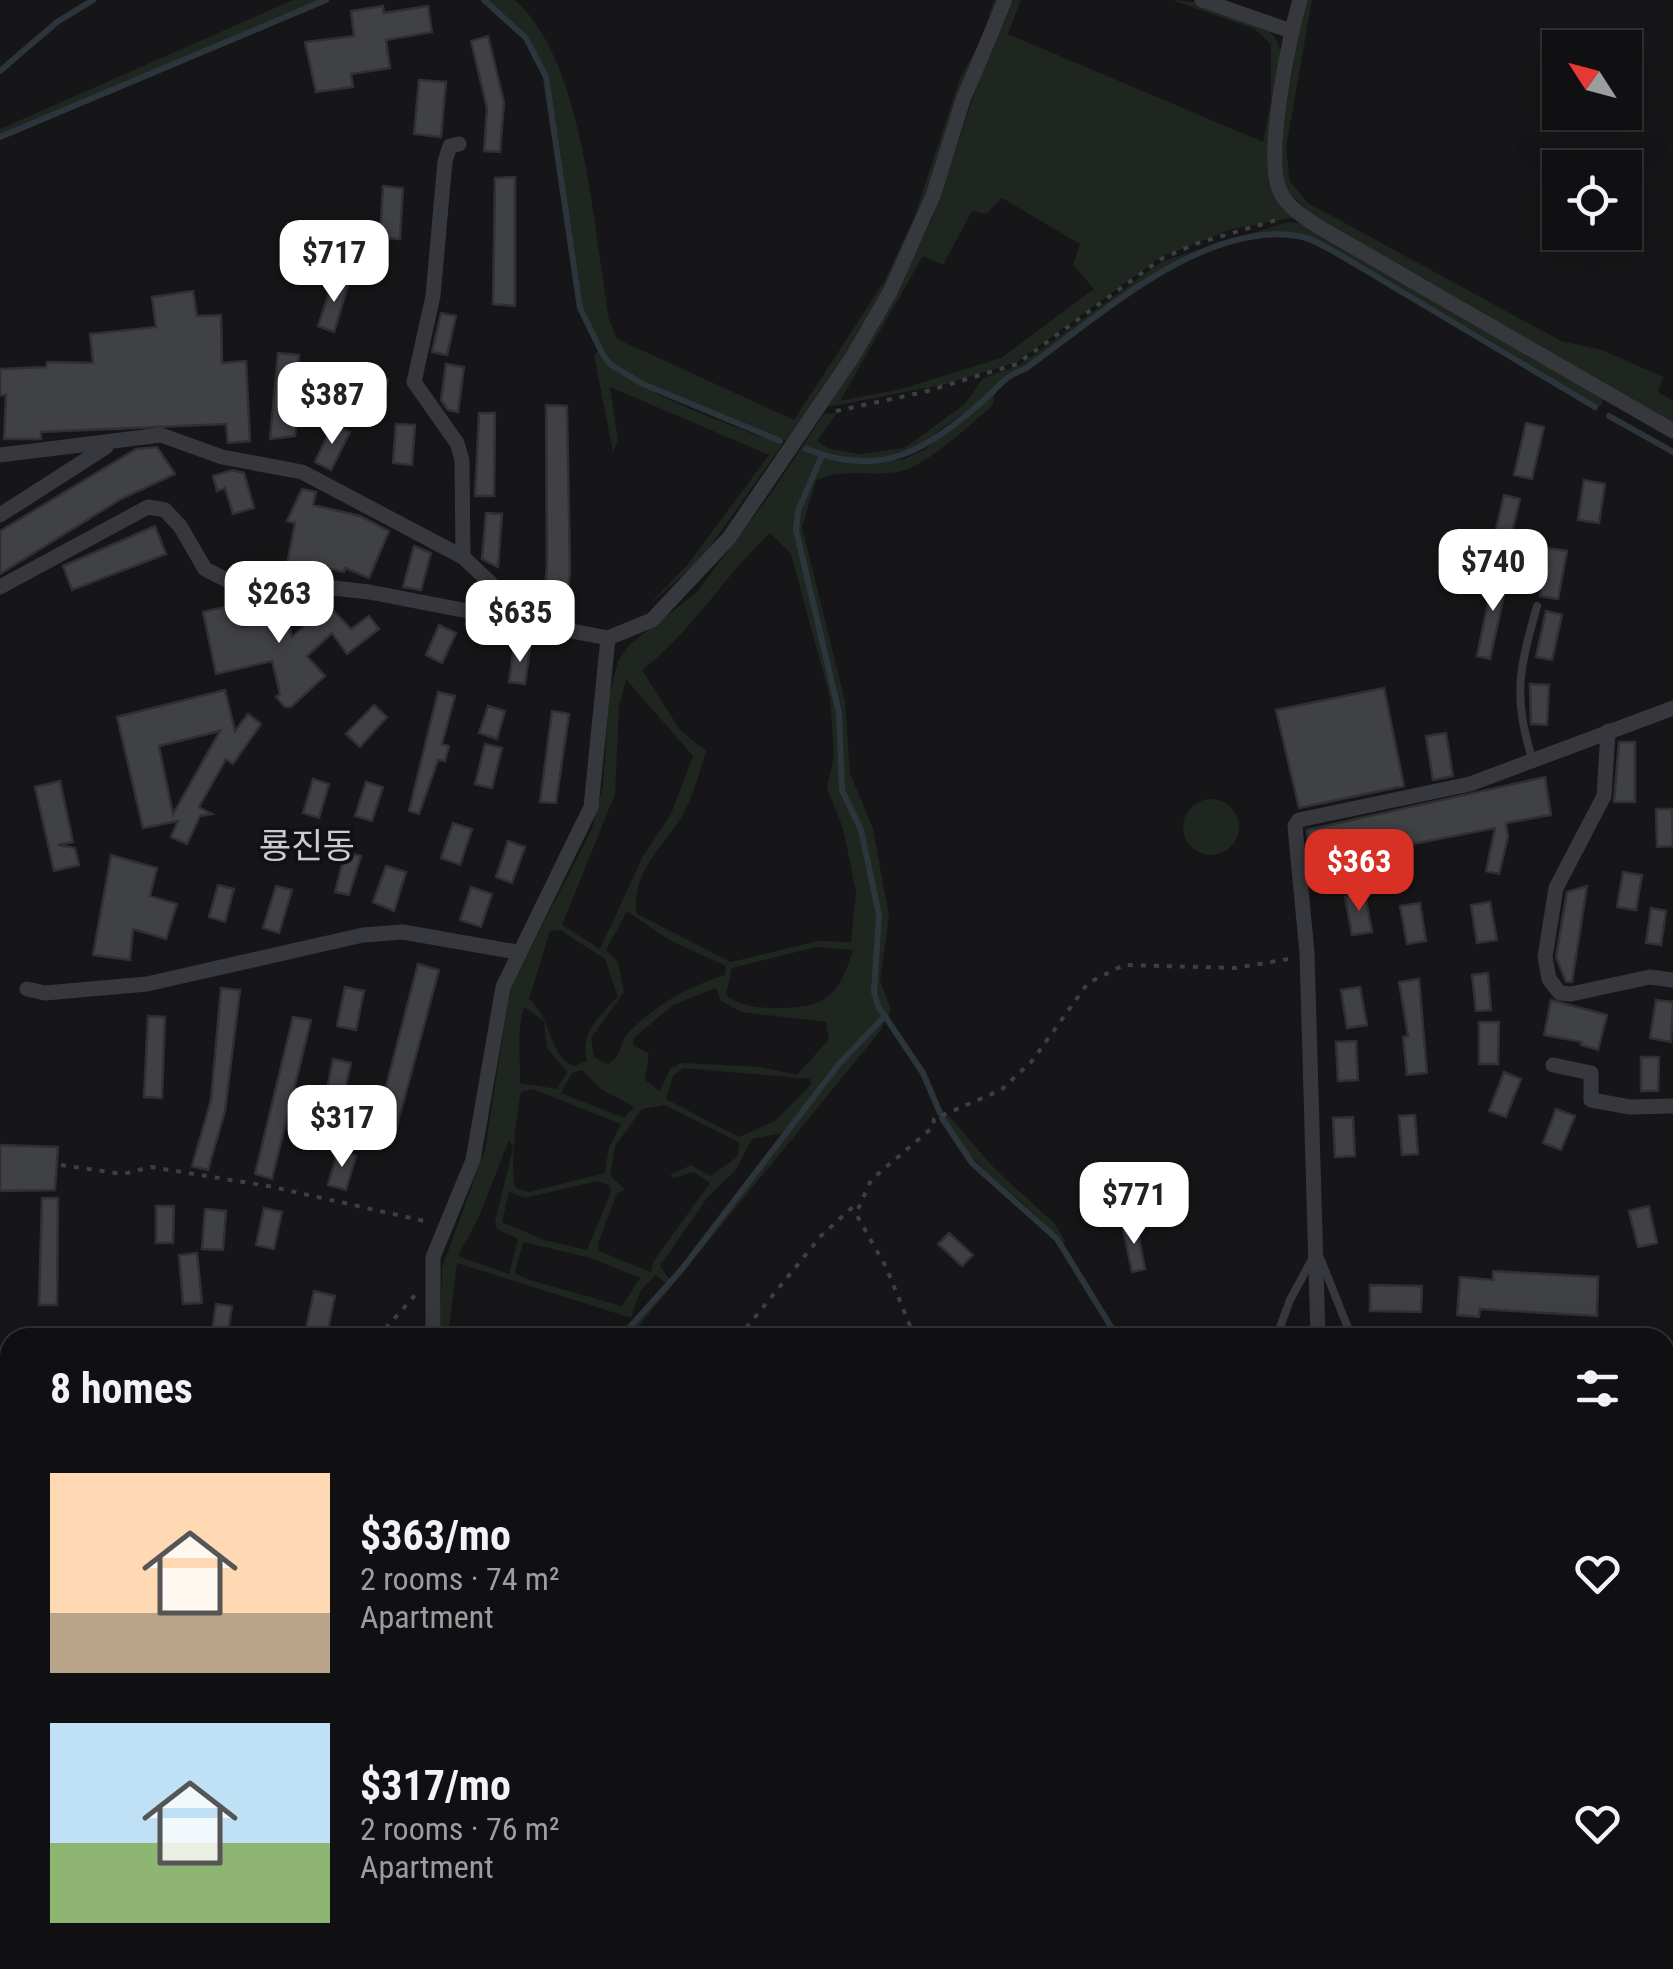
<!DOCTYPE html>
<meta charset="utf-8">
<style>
:root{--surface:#101012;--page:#19191b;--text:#f1f3f6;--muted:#9c9d9f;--line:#303032;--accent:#d93025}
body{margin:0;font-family:"Roboto Condensed","Noto Sans KR",sans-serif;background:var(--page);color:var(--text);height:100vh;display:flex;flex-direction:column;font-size:38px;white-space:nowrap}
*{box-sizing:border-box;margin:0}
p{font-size:32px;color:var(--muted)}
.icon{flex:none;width:55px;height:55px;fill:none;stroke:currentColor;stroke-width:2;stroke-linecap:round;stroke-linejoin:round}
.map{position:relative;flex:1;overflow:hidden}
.drawer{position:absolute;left:0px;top:1328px;width:1675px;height:642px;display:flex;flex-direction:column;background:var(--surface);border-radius:30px 30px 0 0;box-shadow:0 10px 40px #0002,0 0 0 2px var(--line)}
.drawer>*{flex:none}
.needle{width:65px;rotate:306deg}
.tools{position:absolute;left:1542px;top:30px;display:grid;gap:20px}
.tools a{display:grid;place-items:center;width:100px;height:100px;border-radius:0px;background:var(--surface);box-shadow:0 10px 40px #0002,0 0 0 2px var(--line);font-size:50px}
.price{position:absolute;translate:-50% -85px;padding:0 22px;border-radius:20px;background:#fff;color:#222;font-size:32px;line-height:65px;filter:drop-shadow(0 2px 5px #0008)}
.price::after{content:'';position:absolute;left:50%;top:60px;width:30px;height:22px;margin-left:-15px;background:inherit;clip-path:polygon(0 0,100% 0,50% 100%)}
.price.on{background:var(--accent);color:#fff}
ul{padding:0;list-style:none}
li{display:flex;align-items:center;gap:30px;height:250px;padding:0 50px}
li span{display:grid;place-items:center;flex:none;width:280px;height:200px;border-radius:0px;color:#555}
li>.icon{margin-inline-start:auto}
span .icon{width:120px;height:120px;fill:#fffc;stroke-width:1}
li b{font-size:42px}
h2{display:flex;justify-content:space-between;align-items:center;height:120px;padding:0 50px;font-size:42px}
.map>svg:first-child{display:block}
</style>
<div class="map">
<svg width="1673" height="1969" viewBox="0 0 1673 1969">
<rect width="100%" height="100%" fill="#161618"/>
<path fill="#1e261f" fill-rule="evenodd" d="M293,0H322L0,136V129Z
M486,0H515C585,63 593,227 609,319L617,339L794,420L885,280L915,215L960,78L982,39L994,0H1000L930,190L870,317L786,441L644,383L612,365L604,354L582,308L547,77L527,37Z
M1014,0H1021L1008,34L1263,142L1271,101V44L1254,29L1172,0C1200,0 1276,17 1280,50C1285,80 1269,113 1270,144C1271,166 1289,195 1298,217L1232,229L1161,257L1017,362L946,384L828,407L882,319L932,219L981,74ZM1002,198L1080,244L1073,265L1094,289L1001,358L901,389L840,401L923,256L943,265L972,211L986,214Z
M1305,0H1312L1286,148L1290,182L1308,203L1561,341L1602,350L1663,377L1658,392L1673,401V423L1318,220L1285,189L1278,150Z
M1288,222L1306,224L1605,397L1600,407L1341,253C1327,247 1313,237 1298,234C1205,218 1095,317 1025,367C1004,374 997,386 982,400C970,410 956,417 944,427C897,466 864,470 807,448L820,456L797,510L795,530L838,713L841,790L859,831L878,916L872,984L883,1016L837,1064L783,1133L752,1139L735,1171L707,1198L660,1266L670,1280L666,1283L656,1275L640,1291L631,1318L457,1263L448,1337L440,1338L442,1268L485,1150L510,988L592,829L603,785L609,697L618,661L630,644L696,593L767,499L824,414L837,413L817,441L830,449L860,454L904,448L965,404L983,378L1020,365L1163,261ZM770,533L791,554L830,698L834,756L827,788L843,828L856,892L851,942L818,941L731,962L637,914C630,876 661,848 681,818C693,798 699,773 706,751L680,730L642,670C692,632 724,576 770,533ZM626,679L693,756L671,814L643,856L600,949L562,925L615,794L619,708ZM627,911L669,940L726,966L725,975C689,986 655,1005 628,1033C618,1044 624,1056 607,1064L594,1057L591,1038L624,992L618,962L606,950ZM560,930L605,959L618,997C599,1016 580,1032 587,1061L574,1066C548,1056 553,1020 529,999L550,931ZM817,947L853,950C839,996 826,1008 779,1008C760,1008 741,1007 726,995L732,968ZM716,988L721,1001L741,1012L826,1022L829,1039L797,1075L761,1067L682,1063L670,1069L660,1091L645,1080L649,1054L633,1045V1039L673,1005ZM524,1007L544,1021L547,1048L567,1072L557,1089L520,1083C521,1057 516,1032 524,1007ZM683,1068L810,1079L811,1085L775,1121L739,1137L666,1099L673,1076ZM582,1070L601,1089L634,1107L624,1118L561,1093L572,1073ZM533,1089L621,1124L609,1147L605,1173L529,1192L516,1188C509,1170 517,1113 521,1092ZM665,1105L740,1143L737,1157L711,1176L691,1165L670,1175L674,1178L694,1172L710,1183L653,1262L651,1272L599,1251L598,1244L617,1193L625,1190L610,1175L615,1146L642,1109ZM509,1140L513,1148L495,1222L497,1229L518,1239L509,1274L458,1256L478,1219ZM597,1181L609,1185L611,1192L587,1250L544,1240L502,1222L509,1192L525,1198ZM523,1242L591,1258L640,1278L622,1306L529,1280L515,1273Z
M598,352C625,390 736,426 782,445L703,557L646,608L688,564L769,455L610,387L618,440L613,452L594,355Z
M995,388L993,405C972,423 927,465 902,471C874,478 840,467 816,481L802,527L845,701L850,773L873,829L889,916L880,981L891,1009L888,1019L879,1005L875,984L881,915L862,830L843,790L840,712L798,530L800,511L822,457L863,464L904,459L924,450L987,399Z
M1183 827a28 28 0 1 1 56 0a28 28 0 1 1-56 0Z
M885,1018L881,1030L630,1337H622L683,1269L839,1066Z
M946,1113L996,1170L1055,1224L1065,1241L1062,1244C1025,1195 972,1173 943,1116Z
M1673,1863V1969H1474L1477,1960H1665V1865Z"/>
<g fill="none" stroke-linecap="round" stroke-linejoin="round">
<path stroke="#2c353c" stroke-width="6" d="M484,0L526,38L546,77L580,308L603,355L611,365L643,384L780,441
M0,71L57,22L93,0
M0,137L326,0
M1609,416L1673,452
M806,449C882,479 925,451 983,401C998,388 1004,376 1025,369C1097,318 1203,220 1298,236C1312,238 1327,248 1340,255L1595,407
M822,455L798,511L796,530L839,713L842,790L861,830L879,915L874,992L878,1006L923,1073L940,1113
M942,1118L972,1163L1057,1239L1118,1338
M620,1338L682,1269L838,1065L885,1016
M402,1969L404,1960"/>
</g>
<path fill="#404145" stroke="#303034" stroke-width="2.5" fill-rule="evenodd" d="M383,6L384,13L428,6L432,32L386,40L390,68L351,74L353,87L316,92L305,42L354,36L351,11Z
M488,36L504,102L500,152L484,151L487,108L471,41Z
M419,80L446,82L441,137L414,134Z
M515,177V306L493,304L495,178Z
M383,186L403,188L400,239L380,238Z
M334,277L349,282L334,332L318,326Z
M193,291L197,316L221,315L222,363L246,361L250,441L228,443L226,424L41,432V439H4L6,395H0V369L46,367L47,362L93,363L90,334L156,327L152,297Z
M441,313L456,316L447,355L432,352Z
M278,353L299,355L298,370L332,372L331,403L299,402L295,436L270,439Z
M446,364L464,367L458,412L448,410L441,400Z
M372,375L388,380L378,413L363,409Z
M546,405L567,406L570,572L566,612L543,610L547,566Z
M479,413H495L494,496H475Z
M1526,423L1544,427L1532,479L1514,475Z
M333,424L350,432L331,470L315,462Z
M396,424L415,425L412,465L393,463Z
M157,447L175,474L121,499L0,574V531L136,449Z
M232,470L244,473L254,508L233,514L225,488L217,491L213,476Z
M1584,480L1605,484L1599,523L1578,520Z
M302,489L316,492L313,505L360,516L389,531L369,578L345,568L344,572L308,564L306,573L286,569L295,523L287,521Z
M1504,495L1520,499L1512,533L1496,529Z
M486,513L502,514L498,567L482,559Z
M155,526L166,554L72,590L63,566Z
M414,546L431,553L421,590L403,587Z
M1548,548L1567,551L1558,599L1540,596Z
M1495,569L1509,573L1490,659L1477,656Z
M238,604L242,627L287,615L292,637L328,605L351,629L369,616L379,629L347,654L332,633L307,656L325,676L291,707H285L276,697L280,694L272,661L216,674L203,612Z
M1546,611L1562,615L1552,660L1536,657Z
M439,625L456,633L442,663L426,655Z
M514,646L530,648L525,684L509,682Z
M1530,684L1549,685L1547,725L1531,724Z
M1384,688L1404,786L1299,808L1276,710Z
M225,690L235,731L248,714L261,724L233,764L226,759L199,807L212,814L200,816L187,844L171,837L178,821L143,828L117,717ZM220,731L173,814L159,746Z
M438,692L455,696L442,744L449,746L445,761L438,760L419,814L409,811Z
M374,705L387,717L360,747L346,734Z
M488,706L505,711L497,739L479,733Z
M552,711L569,714L556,803L540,802Z
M1446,733L1453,776L1433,780L1426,736Z
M1619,742H1635V802H1614Z
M485,744L502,748L492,788L475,784Z
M1545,777L1551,815L1506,823L1508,837L1499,874L1486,871L1495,828L1310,864L1307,830Z
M313,779L329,784L319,818L303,813Z
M60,781L73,842L58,845L75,848L79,865L54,871L35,787Z
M366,782L383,787L372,821L355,816Z
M1656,809H1672L1673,846L1657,847Z
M453,823L472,829L460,865L441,858Z
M508,841L525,847L512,883L496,877Z
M345,852L361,856L349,895L335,892Z
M111,855L157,868L150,896L177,904L166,939L133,929L130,960L93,955Z
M386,866L406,872L394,911L373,902Z
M1623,872L1642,875L1636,910L1617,907Z
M218,885L234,889L225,922L209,917Z
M276,886L292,890L279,933L263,928Z
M1587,886L1572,982H1566L1556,957L1567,892Z
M471,887L492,894L481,927L460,920Z
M1365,894L1372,932L1352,935L1345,897Z
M1490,902L1497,940L1477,943L1471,905Z
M1420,903L1426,941L1407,944L1400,906Z
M1651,908L1666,911L1661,945L1646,943Z
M418,964L439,970L394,1137L374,1132Z
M1488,973L1491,1010L1476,1011L1472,975Z
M1419,979L1427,1073L1407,1075L1403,1037L1408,1036L1399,982Z
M345,987L364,991L356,1030L337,1026Z
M1360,987L1367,1025L1347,1028L1341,990Z
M221,988L240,990L225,1111L208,1170L192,1166L211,1100Z
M1551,1000L1607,1015L1598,1050L1581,1045L1582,1042L1544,1035Z
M1656,1000L1673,1002L1671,1042L1650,1038Z
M148,1016L165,1017L162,1098L144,1097Z
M293,1017L311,1020L272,1179L255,1174Z
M1479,1022H1499L1498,1064H1479Z
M1356,1041L1358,1080L1338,1081L1336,1042Z
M1641,1057H1659L1658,1091H1641Z
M333,1059L351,1063L343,1098L326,1094Z
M1504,1072L1521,1079L1506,1117L1489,1111Z
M1556,1109L1575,1116L1561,1150L1543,1143Z
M1415,1115L1418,1154L1402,1155L1399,1116Z
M1353,1117L1355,1156L1335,1157L1333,1118Z
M0,1145L58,1147L55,1190L0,1191Z
M338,1150L356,1156L346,1190L328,1185Z
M42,1198H58L57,1305H39Z
M156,1206H174L173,1243H156Z
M1649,1206L1657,1243L1638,1247L1629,1211Z
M264,1208L282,1212L274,1249L256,1245Z
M205,1209L226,1211L223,1250L202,1249Z
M1136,1222L1145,1269L1132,1272L1122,1225Z
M949,1233L973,1255L962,1266L938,1244Z
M197,1253L202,1303L183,1304L179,1255Z
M1493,1271L1598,1277L1597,1316L1480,1309L1479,1317L1457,1315L1460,1277L1493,1280Z
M1370,1285L1422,1286L1421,1312L1370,1311Z
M314,1291L335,1296L326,1338H304Z
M216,1304L232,1306L227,1338H211Z"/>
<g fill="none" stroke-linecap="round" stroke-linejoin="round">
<path stroke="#3d3f44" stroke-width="4" stroke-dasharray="5 8" stroke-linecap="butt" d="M836,411L924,392L1017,364L1161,259L1195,244L1280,219
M61,1165L123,1174L151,1167L268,1186L429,1222
M377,1338L417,1293
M738,1338L821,1236L857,1203
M915,1338L886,1267L856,1214L871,1180L933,1127L934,1119L1001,1090L1032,1061L1088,983L1124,965L1235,968L1289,959
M0,1700L10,1702
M0,1915L10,1914"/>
<path stroke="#37383d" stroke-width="8" d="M1532,758C1512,696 1520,667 1537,606
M1276,1338L1290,1300L1317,1250L1352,1338
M1021,1960L1022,1969"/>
<path stroke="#37383d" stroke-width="15" d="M1202,0L1291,31
M1300,0C1289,37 1264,158 1280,191C1287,207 1305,218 1319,227L1673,431
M459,144L450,146L445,161L433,296L414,382L457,443L462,460L463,557
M0,455L161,435L222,457L302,472L463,557L537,627
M0,515L106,447
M0,587L148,507L165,510L180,526L205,569L229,581L262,580L369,592L608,638L652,620L729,538L853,356L890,292L933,196L963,100L1005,0
M1608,731L1604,796L1556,888L1545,957L1549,979L1560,993L1571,994L1650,977L1673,980
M27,989L45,993L147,984L363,935L403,932L517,952
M1553,1065L1591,1073V1100L1630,1107L1673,1106
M433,1338V1257L473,1160L503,987L591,807L608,638
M1318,1338L1307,953L1295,826L1299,820L1470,784L1673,708
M238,1960V1969
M1360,1960L1362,1969
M1467,1969L1470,1960"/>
</g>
<g text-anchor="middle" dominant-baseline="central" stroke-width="8" stroke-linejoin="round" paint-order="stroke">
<g font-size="35" fill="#c9ccd4" stroke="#111113">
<text x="307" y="846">룡진동</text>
</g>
</g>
</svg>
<div class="tools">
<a><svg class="needle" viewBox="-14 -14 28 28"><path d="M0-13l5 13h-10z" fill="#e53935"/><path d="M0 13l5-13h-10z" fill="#9c9d9f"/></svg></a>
<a><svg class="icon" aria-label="locate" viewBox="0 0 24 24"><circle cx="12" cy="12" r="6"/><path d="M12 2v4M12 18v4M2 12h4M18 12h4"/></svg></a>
</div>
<b class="price" style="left:334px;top:305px">$717</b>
<b class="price" style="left:332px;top:447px">$387</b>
<b class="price" style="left:1493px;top:614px">$740</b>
<b class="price" style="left:279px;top:646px">$263</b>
<b class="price" style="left:520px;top:665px">$635</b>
<b class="price on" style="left:1359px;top:914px">$363</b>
<b class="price" style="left:342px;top:1170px">$317</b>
<b class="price" style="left:1134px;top:1247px">$771</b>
<section class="drawer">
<h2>8 homes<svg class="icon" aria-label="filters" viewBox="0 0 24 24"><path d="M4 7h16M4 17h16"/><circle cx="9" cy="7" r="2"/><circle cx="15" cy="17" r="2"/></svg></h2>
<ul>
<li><span style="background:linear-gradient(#ffd9b3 70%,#b9a48a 0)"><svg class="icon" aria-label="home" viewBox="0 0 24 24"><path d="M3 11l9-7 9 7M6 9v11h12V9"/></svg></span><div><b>$363/mo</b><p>2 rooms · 74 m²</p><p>Apartment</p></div><svg class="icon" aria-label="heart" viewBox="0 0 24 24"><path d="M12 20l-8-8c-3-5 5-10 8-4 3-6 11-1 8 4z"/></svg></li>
<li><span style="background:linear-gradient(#bfe0f5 60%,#8fb573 0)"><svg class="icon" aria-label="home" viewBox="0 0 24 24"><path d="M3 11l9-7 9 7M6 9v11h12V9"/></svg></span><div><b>$317/mo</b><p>2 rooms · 76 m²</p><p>Apartment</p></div><svg class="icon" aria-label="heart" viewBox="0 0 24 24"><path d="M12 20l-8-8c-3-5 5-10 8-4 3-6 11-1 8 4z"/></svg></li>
</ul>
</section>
</div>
